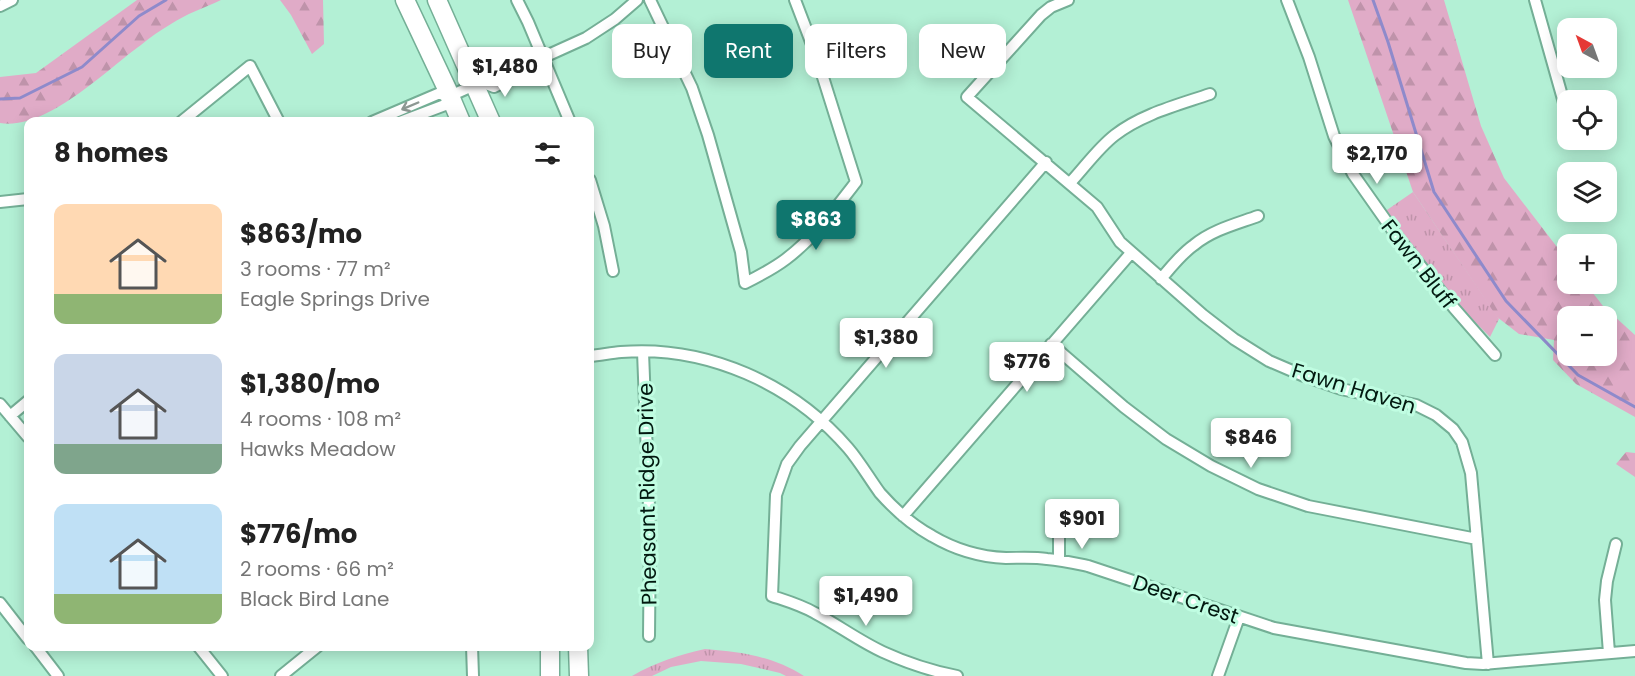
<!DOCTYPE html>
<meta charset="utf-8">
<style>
:root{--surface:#fff;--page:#f6f6f6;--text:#222;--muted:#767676;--accent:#0f766e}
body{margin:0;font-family:Poppins,sans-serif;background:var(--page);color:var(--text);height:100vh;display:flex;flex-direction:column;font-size:22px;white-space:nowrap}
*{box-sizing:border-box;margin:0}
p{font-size:20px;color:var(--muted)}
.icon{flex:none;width:33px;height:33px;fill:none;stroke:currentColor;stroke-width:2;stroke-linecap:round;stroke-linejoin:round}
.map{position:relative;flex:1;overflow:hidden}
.sheet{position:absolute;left:24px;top:117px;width:570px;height:534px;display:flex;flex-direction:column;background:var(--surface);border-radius:12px;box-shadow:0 3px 15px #0003}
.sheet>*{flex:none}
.banner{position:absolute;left:612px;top:24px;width:570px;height:54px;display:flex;gap:12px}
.needle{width:39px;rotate:319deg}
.controls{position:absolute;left:1557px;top:18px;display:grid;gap:12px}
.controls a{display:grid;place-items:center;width:60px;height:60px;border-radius:12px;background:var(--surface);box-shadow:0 3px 15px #0003;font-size:30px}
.price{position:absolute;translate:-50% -51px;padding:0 14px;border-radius:6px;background:#fff;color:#222;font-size:20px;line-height:39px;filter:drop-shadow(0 2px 3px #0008)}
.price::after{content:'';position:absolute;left:50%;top:36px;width:18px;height:14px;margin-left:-9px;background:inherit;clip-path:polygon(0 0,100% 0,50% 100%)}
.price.active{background:var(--accent);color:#fff}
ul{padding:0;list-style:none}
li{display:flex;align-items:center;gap:18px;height:150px;padding:0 30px}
li span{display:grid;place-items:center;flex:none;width:168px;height:120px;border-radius:12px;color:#555}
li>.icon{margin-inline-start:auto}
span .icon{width:72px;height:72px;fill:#fffc;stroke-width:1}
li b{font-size:26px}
h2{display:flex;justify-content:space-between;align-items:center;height:72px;padding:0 30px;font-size:26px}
.chip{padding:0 21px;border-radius:12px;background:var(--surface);box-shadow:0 3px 15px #0003;font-size:21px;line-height:54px}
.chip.active{background:var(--accent);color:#fff}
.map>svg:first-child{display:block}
</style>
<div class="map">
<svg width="1635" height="676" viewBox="0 0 1635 676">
<defs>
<pattern id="grass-tufts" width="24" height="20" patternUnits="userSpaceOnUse" patternTransform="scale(1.5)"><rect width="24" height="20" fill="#e0abc7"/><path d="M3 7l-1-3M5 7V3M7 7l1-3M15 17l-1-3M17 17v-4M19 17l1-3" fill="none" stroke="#bf93aa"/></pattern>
<pattern id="forest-firs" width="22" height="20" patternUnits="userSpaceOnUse" patternTransform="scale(1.5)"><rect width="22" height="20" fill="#e0abc7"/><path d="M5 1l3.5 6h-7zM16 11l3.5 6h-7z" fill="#bf93aa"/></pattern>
</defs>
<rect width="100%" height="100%" fill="#b3f0d5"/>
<path fill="url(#grass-tufts)" d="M1413,192L1499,319L1490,337L1470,317L1384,212Z
M705,649C742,652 772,656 804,676H786L780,673L741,664L701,661L671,667L652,676H632C656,662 679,655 705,649Z"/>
<path fill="url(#forest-firs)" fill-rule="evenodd" d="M137,0H221C204,8 186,14 171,24C161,30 150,37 141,45C106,70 46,131 0,123V77L36,73Z
M280,0H323L324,44L312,54L291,15Z
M1348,0H1444L1481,126L1504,178L1567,260L1568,284H1586L1603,306L1635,335V417L1576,384L1553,360L1554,340L1519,334L1497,317L1413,192ZM1568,316H1606V356H1568Z
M1626,452L1635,453V477L1616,464Z"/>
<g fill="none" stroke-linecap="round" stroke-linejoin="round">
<path stroke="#8e8acb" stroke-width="3" d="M1373,0L1388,42L1434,192L1506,301L1578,375L1635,407
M0,99L20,98L82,67L139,16L166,0"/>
<defs>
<path id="minor" d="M517,0L528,22L570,122
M650,0L692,88L708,135L741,252L745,283C759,276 773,269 786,259C814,238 835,209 856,182L816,55L795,0
M1068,0L1051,7L1041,15L967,97L1097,207L1120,242L1203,315L1234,339L1269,361L1304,376L1341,389L1416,405L1436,415L1453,429L1462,442L1471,473L1488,664
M1287,0L1309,57L1334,136L1353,174L1396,235L1454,308L1495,355
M1535,0L1568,117
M0,6L12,0
M481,82L485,71L521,59L543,57
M181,122L250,66L279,122
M372,122L440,93L448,98
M400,122L445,105L448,98L450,96L481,82L494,87L526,71L544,57L586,38L615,19L637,0
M590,180L604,226L613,271
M1070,183C1085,167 1098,148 1115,135C1142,114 1178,105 1210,94
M0,202L28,199
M1161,279C1171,267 1181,254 1194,245C1212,230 1236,224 1258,216
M1051,344L1124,407L1166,439L1211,466L1258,489L1308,506L1477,539
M643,352L650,532L649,636
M590,356C600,355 611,353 621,352C707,345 793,384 848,448C860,462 869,478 880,493C895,510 912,525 932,536C954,549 981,557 1006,558C1020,558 1034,557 1047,559C1061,560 1074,563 1088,566L1274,628L1466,663L1483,664L1635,651
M0,404L28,437
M10,416L28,401
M903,516L1131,253
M1059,560V535
M0,603L28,639
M35,646L58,676
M198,646L222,676
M472,646L473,676
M1609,653L1605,600L1607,581L1616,544
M281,676L318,646
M957,676C932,671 907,663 883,652C859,641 838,625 815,613C801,605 787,601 772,596L776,495L787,464L800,446L1046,162
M1218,676L1239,617"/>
<path id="primary" d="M405,0L447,89L461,122
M437,0L491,122
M550,646V676
M578,646L579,676"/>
</defs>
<use href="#minor" stroke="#74af96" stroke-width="14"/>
<use href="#primary" stroke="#74af96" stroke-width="21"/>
<use href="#minor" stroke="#fff" stroke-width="10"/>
<use href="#primary" stroke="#fff" stroke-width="18"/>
</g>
<defs><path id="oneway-shaft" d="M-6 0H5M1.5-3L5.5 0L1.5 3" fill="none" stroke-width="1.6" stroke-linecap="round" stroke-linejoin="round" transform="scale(1.5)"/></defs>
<use stroke="#8d9893" href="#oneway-shaft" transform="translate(410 106) rotate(157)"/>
<g text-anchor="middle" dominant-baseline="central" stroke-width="6" stroke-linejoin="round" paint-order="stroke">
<g font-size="21" fill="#021910" stroke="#c0fde2">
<text transform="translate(1419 264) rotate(52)">Fawn Bluff</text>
<text transform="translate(1354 388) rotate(17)">Fawn Haven</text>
<text transform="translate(647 494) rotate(-91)">Pheasant Ridge Drive</text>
<text transform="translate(1186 599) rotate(19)">Deer Crest</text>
</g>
</g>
</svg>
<div class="controls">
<a><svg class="needle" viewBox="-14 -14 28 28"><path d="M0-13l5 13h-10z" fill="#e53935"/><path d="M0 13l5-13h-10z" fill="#767676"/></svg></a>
<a><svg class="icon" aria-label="locate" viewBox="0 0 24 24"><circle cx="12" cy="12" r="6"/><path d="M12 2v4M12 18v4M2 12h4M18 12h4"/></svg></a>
<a><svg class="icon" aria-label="layers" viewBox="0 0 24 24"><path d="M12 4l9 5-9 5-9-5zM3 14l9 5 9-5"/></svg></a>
<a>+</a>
<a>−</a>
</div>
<b class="price" style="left:505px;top:98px">$1,480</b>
<b class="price" style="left:1377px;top:185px">$2,170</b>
<b class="price active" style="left:816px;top:251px">$863</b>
<b class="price" style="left:886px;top:369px">$1,380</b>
<b class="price" style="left:1027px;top:393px">$776</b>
<b class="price" style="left:1251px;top:469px">$846</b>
<b class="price" style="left:1082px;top:550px">$901</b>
<b class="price" style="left:866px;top:627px">$1,490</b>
<div class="banner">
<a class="chip">Buy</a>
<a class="chip active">Rent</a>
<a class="chip">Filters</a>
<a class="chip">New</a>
</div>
<section class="sheet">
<h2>8 homes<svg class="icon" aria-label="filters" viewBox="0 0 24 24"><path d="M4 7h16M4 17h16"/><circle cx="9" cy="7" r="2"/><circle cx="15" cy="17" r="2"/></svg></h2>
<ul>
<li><span style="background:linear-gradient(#ffd9b3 75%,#8fb573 0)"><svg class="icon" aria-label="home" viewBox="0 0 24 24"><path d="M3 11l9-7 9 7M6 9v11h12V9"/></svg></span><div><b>$863/mo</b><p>3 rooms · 77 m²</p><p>Eagle Springs Drive</p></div></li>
<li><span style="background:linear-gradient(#c9d6e8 75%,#7fa58c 0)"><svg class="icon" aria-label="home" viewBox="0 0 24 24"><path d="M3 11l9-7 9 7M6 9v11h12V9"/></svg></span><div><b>$1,380/mo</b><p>4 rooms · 108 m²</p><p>Hawks Meadow</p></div></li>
<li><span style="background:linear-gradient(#bfe0f5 75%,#8fb573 0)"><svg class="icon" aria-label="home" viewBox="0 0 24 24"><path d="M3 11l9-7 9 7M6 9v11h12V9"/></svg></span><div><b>$776/mo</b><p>2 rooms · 66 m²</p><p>Black Bird Lane</p></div></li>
</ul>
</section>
</div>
